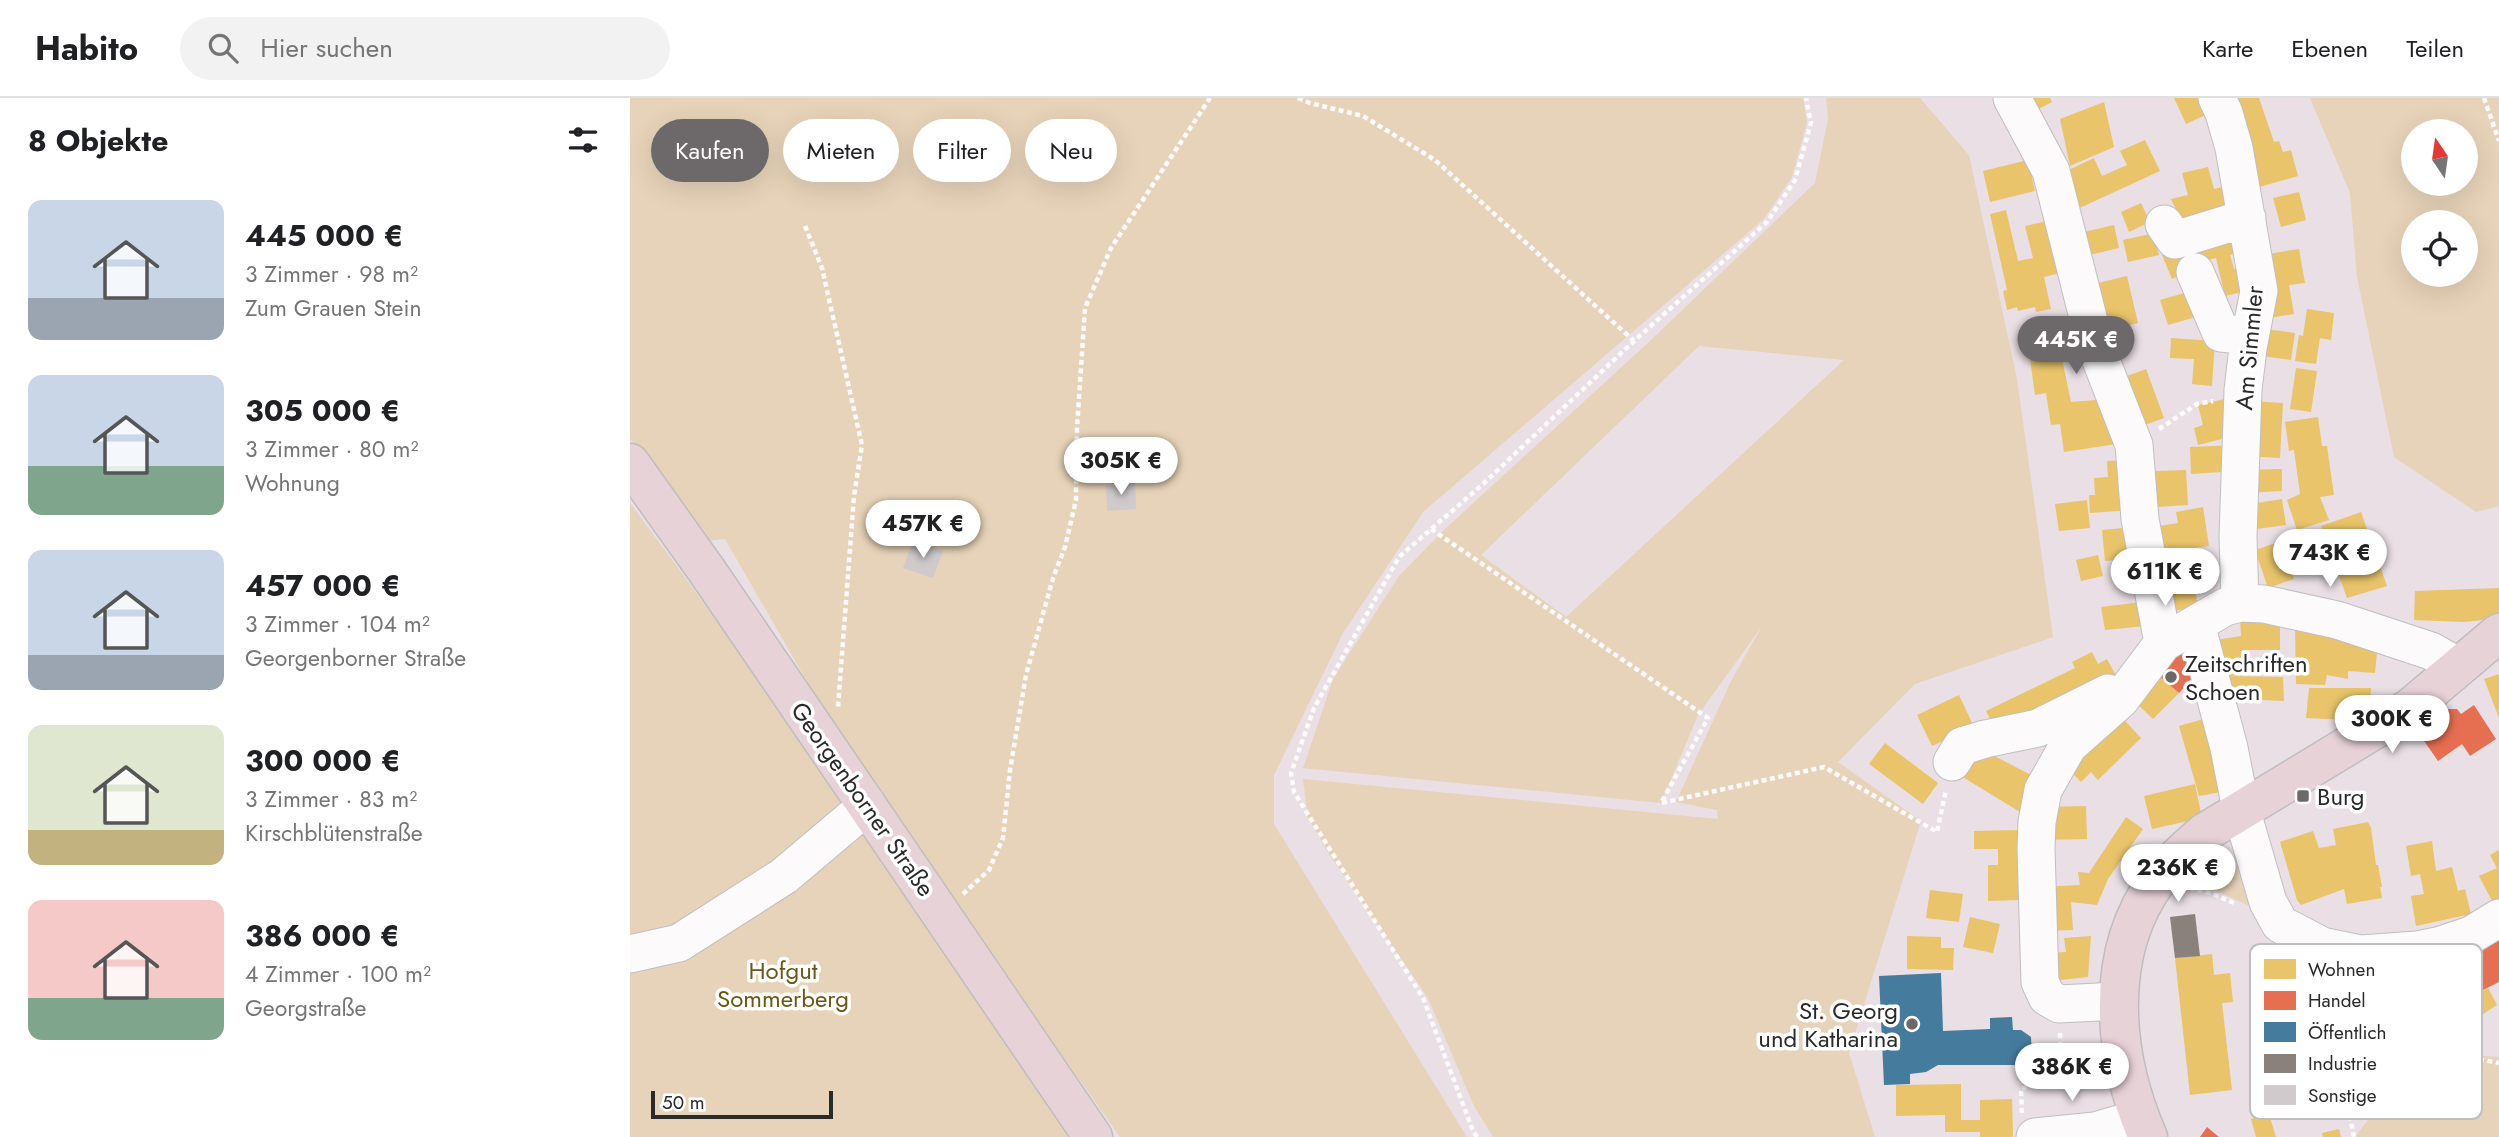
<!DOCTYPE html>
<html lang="de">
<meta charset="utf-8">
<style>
:root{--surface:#fff;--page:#f2f2f2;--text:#202124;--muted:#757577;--line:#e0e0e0;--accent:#6d696b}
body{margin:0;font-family:Jost,sans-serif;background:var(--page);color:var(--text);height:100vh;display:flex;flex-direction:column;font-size:26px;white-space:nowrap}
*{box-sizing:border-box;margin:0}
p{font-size:23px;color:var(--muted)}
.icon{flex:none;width:38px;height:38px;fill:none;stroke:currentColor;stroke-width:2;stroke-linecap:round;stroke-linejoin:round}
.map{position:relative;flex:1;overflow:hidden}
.drawer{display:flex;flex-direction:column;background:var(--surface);width:630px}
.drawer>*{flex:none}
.top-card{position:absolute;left:21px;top:21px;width:665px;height:63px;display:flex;gap:14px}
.needle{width:46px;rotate:347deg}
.buttons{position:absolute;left:1771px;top:21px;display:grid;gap:14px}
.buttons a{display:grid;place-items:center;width:77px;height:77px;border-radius:50%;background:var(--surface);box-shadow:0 7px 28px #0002;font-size:35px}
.scale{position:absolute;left:21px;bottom:18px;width:182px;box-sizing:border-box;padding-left:7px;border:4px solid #2a2a2a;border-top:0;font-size:19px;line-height:24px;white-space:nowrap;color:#2a2a2a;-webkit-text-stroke:5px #fff;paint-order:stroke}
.price{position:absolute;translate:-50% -60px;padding:0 16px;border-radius:24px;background:#fff;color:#222;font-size:23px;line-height:46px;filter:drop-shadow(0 2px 4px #0008)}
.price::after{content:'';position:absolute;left:50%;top:42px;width:21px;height:16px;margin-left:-10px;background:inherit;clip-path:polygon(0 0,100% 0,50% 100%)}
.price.active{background:var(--accent);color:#fff}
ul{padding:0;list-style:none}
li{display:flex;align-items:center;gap:21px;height:175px;padding:0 28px}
li span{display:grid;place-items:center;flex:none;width:196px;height:140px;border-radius:14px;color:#555}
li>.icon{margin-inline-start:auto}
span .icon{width:84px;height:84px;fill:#fffc;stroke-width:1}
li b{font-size:30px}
h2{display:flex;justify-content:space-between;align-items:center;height:84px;padding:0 28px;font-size:30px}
.pill{padding:0 24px;border-radius:32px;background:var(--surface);box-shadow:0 7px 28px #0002;font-size:24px;line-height:63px}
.pill.active{background:var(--accent);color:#fff}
header{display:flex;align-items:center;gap:42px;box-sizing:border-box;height:98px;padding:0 35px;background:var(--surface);border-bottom:2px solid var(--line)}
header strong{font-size:33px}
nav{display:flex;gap:38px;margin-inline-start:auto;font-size:24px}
.search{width:490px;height:63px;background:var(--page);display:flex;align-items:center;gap:18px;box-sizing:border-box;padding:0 24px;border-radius:38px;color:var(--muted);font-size:26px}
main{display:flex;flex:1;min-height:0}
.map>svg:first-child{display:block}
</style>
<header>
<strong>Habito</strong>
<div class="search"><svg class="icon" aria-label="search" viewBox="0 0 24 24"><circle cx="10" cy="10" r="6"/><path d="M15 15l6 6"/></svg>Hier suchen</div>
<nav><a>Karte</a><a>Ebenen</a><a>Teilen</a></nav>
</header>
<main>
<section class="drawer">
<h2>8 Objekte<svg class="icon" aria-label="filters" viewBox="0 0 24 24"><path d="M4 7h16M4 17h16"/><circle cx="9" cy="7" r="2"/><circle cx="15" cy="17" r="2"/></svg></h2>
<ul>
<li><span style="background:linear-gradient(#c9d6e8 70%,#9aa5b1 0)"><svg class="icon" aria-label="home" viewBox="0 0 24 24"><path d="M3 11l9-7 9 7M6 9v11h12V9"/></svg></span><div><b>445 000 €</b><p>3 Zimmer · 98 m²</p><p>Zum Grauen Stein</p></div></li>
<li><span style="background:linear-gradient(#c9d6e8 65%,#7fa58c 0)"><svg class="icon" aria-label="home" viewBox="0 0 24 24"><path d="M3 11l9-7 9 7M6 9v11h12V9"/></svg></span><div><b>305 000 €</b><p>3 Zimmer · 80 m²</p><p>Wohnung</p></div></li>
<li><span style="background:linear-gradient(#c9d6e8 75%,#9aa5b1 0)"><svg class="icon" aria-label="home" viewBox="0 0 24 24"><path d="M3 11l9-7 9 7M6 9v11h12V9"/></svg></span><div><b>457 000 €</b><p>3 Zimmer · 104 m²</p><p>Georgenborner Straße</p></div></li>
<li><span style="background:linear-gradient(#dfe7d0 75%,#c2b280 0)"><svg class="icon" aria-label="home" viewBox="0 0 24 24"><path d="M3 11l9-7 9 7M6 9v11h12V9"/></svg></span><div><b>300 000 €</b><p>3 Zimmer · 83 m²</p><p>Kirschblütenstraße</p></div></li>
<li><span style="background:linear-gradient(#f6c9c9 70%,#7fa58c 0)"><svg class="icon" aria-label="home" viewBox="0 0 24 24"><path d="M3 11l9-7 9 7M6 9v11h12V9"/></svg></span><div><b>386 000 €</b><p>4 Zimmer · 100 m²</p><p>Georgstraße</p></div></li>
</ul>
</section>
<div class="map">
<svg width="1869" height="1039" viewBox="0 0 1869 1039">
<rect width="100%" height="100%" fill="#e9dfe4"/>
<path fill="#e7d3b9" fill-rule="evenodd" d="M0,0H1173L1177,24L1162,79L1134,121L793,414L713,535L644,677V726L837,1039H490L335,820L194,613L95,441L75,443L0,341Z
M1196,0H1290L1339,57L1387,281L1423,539L1285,586L1208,664L1291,723L1219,955L1245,1039H863L844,1008L798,900L702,761L678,720L673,681L1088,721L1087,712L1046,704L1101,583L1132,528L1068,617L1031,705L673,670L703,581L769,478L815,431L1020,243L1185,85L1198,21ZM1069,248L1214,262L936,519L851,457Z
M1680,0H1869V408L1846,414L1764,359L1727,179L1720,95ZM1783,33H1836V86H1783ZM1783,124H1836V177H1783Z
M0,405C154,611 297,825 439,1039H0Z
M1588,751C1612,754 1618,791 1626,811L1582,791L1552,784L1580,754Z
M1791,953L1869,959V1039H1725Z"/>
<path fill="#e9c46a" d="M1395,0H1420L1422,4L1403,14Z
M1544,0H1575L1582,14L1556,26Z
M1599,0H1629L1644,44L1649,43L1653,54L1661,52L1668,78L1626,90Z
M1474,4L1484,49L1440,68L1430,21Z
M1515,42L1530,73L1443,113L1430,76L1464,60L1472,78L1497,67L1490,53Z
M1398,62L1405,93L1360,104L1353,73Z
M1578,69L1584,91L1604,86L1609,108L1551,122L1541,101L1558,97L1552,75Z
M1669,94L1676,122L1651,129L1643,100Z
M1511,105L1520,124L1499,134L1491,114Z
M1376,112L1388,163L1403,160L1395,128L1417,123L1430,175L1414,179L1421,211L1406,214L1405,209L1388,213L1387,209L1377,212L1373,193L1377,192L1360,116Z
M1484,127L1489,150L1447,160L1441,137Z
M1607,129L1613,154L1600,157L1604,171L1614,169L1620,192L1595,198L1586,160L1570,164L1566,148Z
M1524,135L1529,157L1498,164L1493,142Z
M1551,149L1561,173L1542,181L1532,157Z
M1669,151L1675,185L1659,187L1664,216L1638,220L1632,157Z
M1497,178L1508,225L1470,234L1456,188Z
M1561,193L1569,218L1538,227L1530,202Z
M1677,211L1704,215L1701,242L1690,240L1686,266L1665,263L1669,237L1673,238Z
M1628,230L1665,235L1661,262L1624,257Z
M1541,240L1585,243L1582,288L1562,286L1564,261L1540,260Z
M1431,256L1441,304L1478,301L1493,345L1434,354L1430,326L1421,327L1416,295L1405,297L1400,261Z
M1666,270L1687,273L1681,314L1660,311Z
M1516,271L1534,320L1504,331L1486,282Z
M1599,300L1604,338L1568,347L1564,330L1573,327L1568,307Z
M1619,303L1653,305L1650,360L1616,358Z
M1688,319L1692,348H1697L1704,397L1690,399L1699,422L1667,432L1657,402L1670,396L1664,352L1659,353L1655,324Z
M1606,347L1607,373L1561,376L1560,349Z
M1499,362L1502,412L1460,415L1459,397H1465L1464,380L1478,379L1477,363Z
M1652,371V393L1616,395L1615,372Z
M1556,372L1558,407L1527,409L1525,373Z
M1652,401L1656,427L1619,432L1615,407Z
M1457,402L1460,430L1429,433L1425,406Z
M1573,409L1579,448L1558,451L1568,509L1537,514L1523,429L1548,425L1546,414Z
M1731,414L1757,488L1717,500L1691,428Z
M1504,429L1507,460L1475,463L1472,432Z
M1687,431L1693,447L1657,459L1664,481L1638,490L1625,452Z
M1468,457L1473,478L1451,483L1446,462Z
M1869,490V520L1834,524L1784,522L1785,493Z
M1512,504L1516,528L1475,532L1471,509Z
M1610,522L1650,524V552H1612L1614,577L1598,578L1653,579L1654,603L1594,600L1585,542L1611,538Z
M1665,529L1748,544L1745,575L1718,573V581L1697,577L1695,587L1666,586Z
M1462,554L1468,566L1477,561L1486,578L1365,631L1356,613L1445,570L1442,564Z
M1869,576V620L1854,581Z
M1528,577L1549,595L1523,621L1502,601Z
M1679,590H1741L1739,623L1676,620Z
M1329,597L1344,629L1302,648L1287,617Z
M1487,614L1511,640L1468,682L1461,674L1451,684L1433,666Z
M1577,620L1596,693L1569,698L1549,628Z
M1255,645L1308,685L1293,706L1239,666Z
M1351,651L1401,677L1390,714L1331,678Z
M1565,686L1572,720L1522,731L1514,698Z
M1456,708L1457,741L1413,742L1412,709Z
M1496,719L1513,731L1478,781L1467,807L1441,804L1443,832L1415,833L1413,789L1450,787L1448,774L1459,775Z
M1738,724L1741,730L1746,767H1748L1752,789H1750L1752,800L1717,806L1714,791L1671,807L1667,802L1650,744L1683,733L1689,750L1706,747L1703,731Z
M1389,732L1390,802L1358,803V767H1368V751H1344V733Z
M1802,743L1806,773L1822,769L1828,793L1835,791L1841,816L1786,828L1781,798L1794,796L1790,776L1781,778L1776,748Z
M1869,752V802L1863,805L1849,778L1867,770L1860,757Z
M1300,792L1333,796L1329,824L1296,820Z
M1340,819L1370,826L1363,855L1333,849Z
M1277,838L1311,839V850H1324L1323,872L1277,871Z
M1461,838L1458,879L1421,883L1417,855L1436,854L1434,840Z
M1582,856L1584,877L1600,875L1603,904L1592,905L1602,992L1560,997L1545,860Z
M1858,890L1867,907L1836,927L1825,908Z
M1331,986V1022H1350V1002L1382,1001L1383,1039H1350V1034H1315V1017L1266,1018V987Z
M1639,1016L1646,1039H1626L1621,1021Z
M1709,1031L1711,1039H1693L1692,1035Z"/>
<path fill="#e76f51" d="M1549,554L1570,572L1549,595L1528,577Z
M1844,607L1866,641L1840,658L1832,646L1808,663L1790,637L1816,620L1815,615L1817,611H1827L1831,616Z
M1869,832V884L1845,896L1831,872L1852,860L1844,844Z
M1577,1029L1589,1039H1570Z"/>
<path fill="#457b9d" d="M1311,875L1313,933L1360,931V920L1382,919L1383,932H1391L1401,939L1402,959L1391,967H1308L1296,974L1280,976V986L1254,987L1249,878Z"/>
<path fill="#8a817c" d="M1565,816L1570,858L1545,860L1540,819Z"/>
<path fill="#d0cacd" d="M505,385L506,411L477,413L476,387Z
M283,443L313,453L303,480L273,470Z"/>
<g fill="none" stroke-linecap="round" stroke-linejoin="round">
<defs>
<path id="minor" d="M1382,0L1421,73L1465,247L1504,347L1510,421L1533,545
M1587,0L1594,15L1604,50L1629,193L1618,250L1613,292L1608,439L1610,505
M1534,126L1545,142L1617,120
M1565,174L1591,235L1620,238
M1566,526L1599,650L1611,711L1638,804L1650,826L1692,848L1731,856L1787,852L1811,847L1841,837L1869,820
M1322,664L1332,648L1355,641L1408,630L1478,595
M0,856L49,845L154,778L225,718L236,705
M1488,903L1429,906L1417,899L1410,884L1406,751L1407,724L1413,692L1438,648L1490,602L1533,545L1595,509L1610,505L1634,506L1707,522L1801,553L1829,569
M1405,1039L1465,1033L1510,1020"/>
<path id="major" d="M0,365L77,473L463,1039
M1518,1039C1483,959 1472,856 1528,781C1541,764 1557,750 1574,735L1780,610L1869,535"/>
</defs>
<use href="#minor" stroke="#c0bfc0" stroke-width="39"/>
<use href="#major" stroke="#c0bdbf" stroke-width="41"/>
<path stroke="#fcfafb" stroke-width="4.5" stroke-dasharray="5 3.5" stroke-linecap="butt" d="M668,0L680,5L733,18L805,62L1004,243
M1854,0L1869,43
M175,128L192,170L232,347L224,398L208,609
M1529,331L1567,306L1583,303
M801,431L1078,620L1031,705L1194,669L1307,734L1316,692
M1559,790L1581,795L1606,806
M333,796L359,772L373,740L380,672L396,577L423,480L435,449L446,402L447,330L455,210L481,150L580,0
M1759,884L1847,961L1869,965
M1681,916L1719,938L1742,904L1739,883
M1392,1015L1391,991L1431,975L1430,935
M847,1039L843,1033L793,900L664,694L661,675L684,610L769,459L853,386L1004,243L1137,124L1165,82L1181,25L1176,0
M1724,1039L1717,1004L1771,929L1755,883"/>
<use href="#minor" stroke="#fcfafb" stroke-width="37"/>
<use href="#major" stroke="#e7d2d8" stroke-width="38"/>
</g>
<g fill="#6d696b" stroke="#fff" stroke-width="2.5">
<circle cx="1541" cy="579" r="7"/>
<rect x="1666" y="691" width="14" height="14" rx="3.5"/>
<circle cx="1282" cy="926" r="7"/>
</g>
<g text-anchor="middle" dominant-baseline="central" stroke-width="7" stroke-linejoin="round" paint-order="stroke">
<g font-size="24" fill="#2a2a2a" stroke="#fff">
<text transform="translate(1619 250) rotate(-85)">Am Simmler</text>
<text transform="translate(233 701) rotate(55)">Georgenborner Straße</text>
</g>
<g font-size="24" fill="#2a2a2a" stroke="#fff" text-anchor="start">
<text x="1555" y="565">Zeitschriften<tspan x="1555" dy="28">Schoen</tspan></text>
<text x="1687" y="698">Burg</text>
<text x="1268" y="912" text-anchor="end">St. Georg<tspan x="1268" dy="28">und Katharina</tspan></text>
</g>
<g font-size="24" fill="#6b5816" stroke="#fff">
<text x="153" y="872">Hofgut<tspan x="153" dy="28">Sommerberg</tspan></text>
</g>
</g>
<rect x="1620" y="846" width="232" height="175" rx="10" fill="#fff" stroke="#bfbfbf" stroke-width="2"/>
<rect x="1634" y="861" width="32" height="20" fill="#e9c46a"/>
<rect x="1634" y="893" width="32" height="19" fill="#e76f51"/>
<rect x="1634" y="924" width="32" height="20" fill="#457b9d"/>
<rect x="1634" y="956" width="32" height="19" fill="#8a817c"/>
<rect x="1634" y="987" width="32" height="20" fill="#d0cacd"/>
<g font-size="19" fill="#2a2a2a">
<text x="1678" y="878">Wohnen</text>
<text x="1678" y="909">Handel</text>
<text x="1678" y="941">Öffentlich</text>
<text x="1678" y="972">Industrie</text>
<text x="1678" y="1004">Sonstige</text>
</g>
</svg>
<div class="buttons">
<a><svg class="needle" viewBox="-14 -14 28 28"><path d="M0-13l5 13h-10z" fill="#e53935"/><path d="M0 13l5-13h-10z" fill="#757577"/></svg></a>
<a><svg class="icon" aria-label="locate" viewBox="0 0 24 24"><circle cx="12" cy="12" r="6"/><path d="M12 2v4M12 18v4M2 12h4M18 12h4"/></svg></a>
</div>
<div class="scale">50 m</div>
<b class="price active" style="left:1446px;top:278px">445K €</b>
<b class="price" style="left:491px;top:399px">305K €</b>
<b class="price" style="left:293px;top:462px">457K €</b>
<b class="price" style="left:1700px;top:491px">743K €</b>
<b class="price" style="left:1535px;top:510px">611K €</b>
<b class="price" style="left:1762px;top:657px">300K €</b>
<b class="price" style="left:1548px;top:806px">236K €</b>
<b class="price" style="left:1442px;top:1005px">386K €</b>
<div class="top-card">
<a class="pill active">Kaufen</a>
<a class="pill">Mieten</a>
<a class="pill">Filter</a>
<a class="pill">Neu</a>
</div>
</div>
</main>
